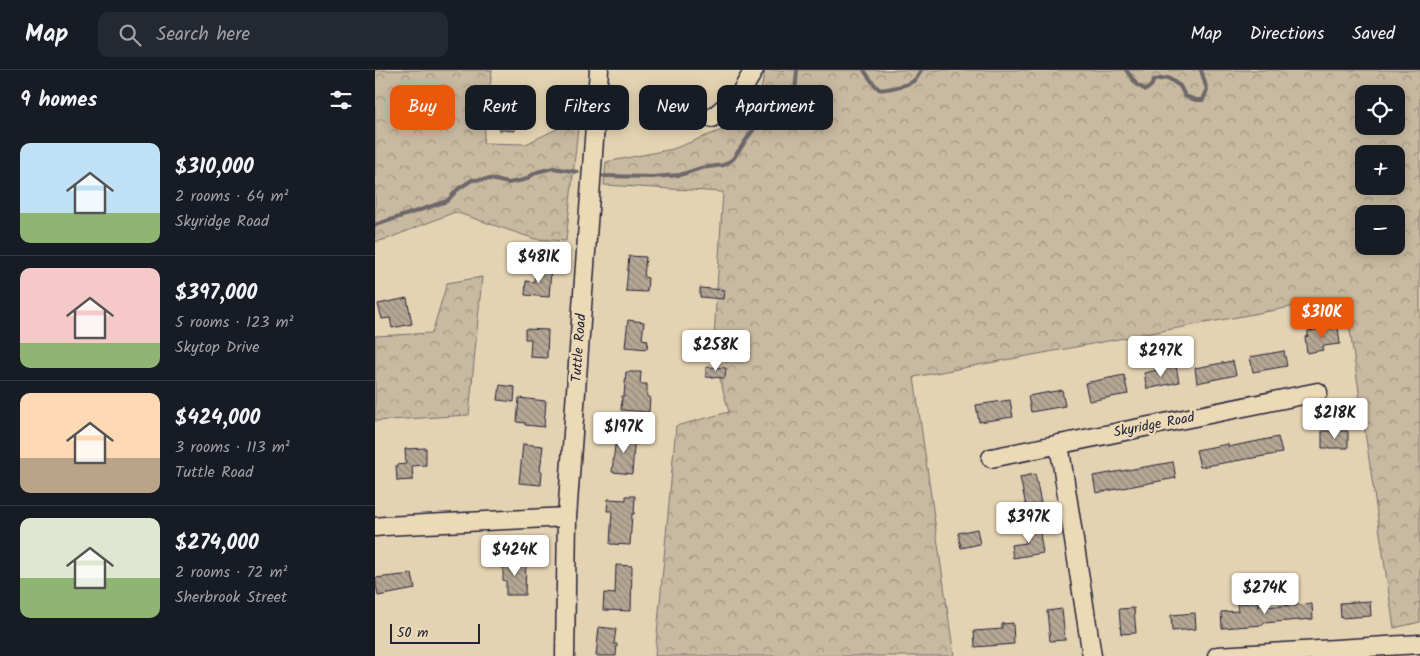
<!DOCTYPE html>
<meta charset="utf-8">
<style>
:root{--surface:#171b24;--page:#242831;--text:#f1f3f6;--muted:#9ea1a6;--line:#363941;--accent:#ea580c}
body{margin:0;font-family:Kalam,sans-serif;background:var(--page);color:var(--text);height:100vh;display:flex;flex-direction:column;font-size:19px;white-space:nowrap}
*{box-sizing:border-box;margin:0}
p{font-size:16px;color:var(--muted)}
.icon{flex:none;width:28px;height:28px;fill:none;stroke:currentColor;stroke-width:2;stroke-linecap:round;stroke-linejoin:round}
.map{position:relative;flex:1;overflow:hidden}
.details{display:flex;flex-direction:column;background:var(--surface);width:375px}
.details>*{flex:none}
.banner{position:absolute;left:15px;top:15px;width:475px;height:45px;display:flex;gap:10px}
.fabs{position:absolute;left:980px;top:15px;display:grid;gap:10px}
.fabs a{display:grid;place-items:center;width:50px;height:50px;border-radius:10px;background:var(--surface);box-shadow:0 2px 12px #0003;font-size:25px}
.scale{position:absolute;left:15px;bottom:12px;width:90px;box-sizing:border-box;padding-left:5px;border:2px solid #22223b;border-top:0;font-size:14px;line-height:18px;white-space:nowrap;color:#22223b;-webkit-text-stroke:4px #ecdab7;paint-order:stroke}
.price{position:absolute;translate:-50% -42px;padding:0 11px;border-radius:5px;background:#fff;color:#222;font-size:16px;line-height:32px;filter:drop-shadow(0 1px 2px #0008)}
.price::after{content:'';position:absolute;left:50%;top:30px;width:15px;height:11px;margin-left:-8px;background:inherit;clip-path:polygon(0 0,100% 0,50% 100%)}
.price.active{background:var(--accent);color:#fff}
ul{padding:0;list-style:none}
li{display:flex;align-items:center;gap:15px;height:125px;padding:0 20px}
li+li{border-top:1px solid var(--line)}
li span{display:grid;place-items:center;flex:none;width:140px;height:100px;border-radius:10px;color:#555}
li>.icon{margin-inline-start:auto}
span .icon{width:60px;height:60px;fill:#fffc;stroke-width:1}
li b{font-size:21px}
h2{display:flex;justify-content:space-between;align-items:center;height:60px;padding:0 20px;font-size:21px}
.pill{padding:0 18px;border-radius:10px;background:var(--surface);box-shadow:0 2px 12px #0003;font-size:18px;line-height:45px}
.pill.active{background:var(--accent);color:#fff}
header{display:flex;align-items:center;gap:30px;box-sizing:border-box;height:70px;padding:0 25px;background:var(--surface);border-bottom:1px solid var(--line)}
header strong{font-size:24px}
nav{display:flex;gap:28px;margin-inline-start:auto;font-size:18px}
.search{width:350px;height:45px;background:var(--page);display:flex;align-items:center;gap:12px;box-sizing:border-box;padding:0 18px;border-radius:10px;color:var(--muted);font-size:19px}
main{display:flex;flex:1;min-height:0}
.map>svg:first-child{display:block}
</style>
<header>
<strong>Map</strong>
<div class="search"><svg class="icon" aria-label="search" viewBox="0 0 24 24"><circle cx="10" cy="10" r="6"/><path d="M15 15l6 6"/></svg>Search here</div>
<nav><a>Map</a><a>Directions</a><a>Saved</a></nav>
</header>
<main>
<section class="details">
<h2>9 homes<svg class="icon" aria-label="filters" viewBox="0 0 24 24"><path d="M4 7h16M4 17h16"/><circle cx="9" cy="7" r="2"/><circle cx="15" cy="17" r="2"/></svg></h2>
<ul>
<li><span style="background:linear-gradient(#bfe0f5 70%,#8fb573 0)"><svg class="icon" aria-label="home" viewBox="0 0 24 24"><path d="M3 11l9-7 9 7M6 9v11h12V9"/></svg></span><div><b>$310,000</b><p>2 rooms · 64 m²</p><p>Skyridge Road</p></div></li>
<li><span style="background:linear-gradient(#f6c9c9 75%,#8fb573 0)"><svg class="icon" aria-label="home" viewBox="0 0 24 24"><path d="M3 11l9-7 9 7M6 9v11h12V9"/></svg></span><div><b>$397,000</b><p>5 rooms · 123 m²</p><p>Skytop Drive</p></div></li>
<li><span style="background:linear-gradient(#ffd9b3 65%,#b9a48a 0)"><svg class="icon" aria-label="home" viewBox="0 0 24 24"><path d="M3 11l9-7 9 7M6 9v11h12V9"/></svg></span><div><b>$424,000</b><p>3 rooms · 113 m²</p><p>Tuttle Road</p></div></li>
<li><span style="background:linear-gradient(#dfe7d0 60%,#8fb573 0)"><svg class="icon" aria-label="home" viewBox="0 0 24 24"><path d="M3 11l9-7 9 7M6 9v11h12V9"/></svg></span><div><b>$274,000</b><p>2 rooms · 72 m²</p><p>Sherbrook Street</p></div></li>
</ul>
</section>
<div class="map">
<svg width="1045" height="586" viewBox="0 0 1045 586">
<defs>
<pattern id="forest-crowns" width="20" height="18" patternUnits="userSpaceOnUse" patternTransform="scale(1.25)"><rect width="20" height="18" fill="#c8b9a0"/><path d="M2 6a3 3 0 1 1 6 0M12 15a3 3 0 1 1 6 0" fill="none" stroke="#a29684"/></pattern>
<pattern id="building-back-hatch" width="6" height="6" patternUnits="userSpaceOnUse" patternTransform="scale(1.25)"><rect width="6" height="6" fill="#b5a794"/><path d="M-1 5l2 2M0 0l6 6M5-1l2 2" fill="none" stroke="#93887a"/></pattern>
</defs>
<rect width="100%" height="100%" fill="#e4d3b2"/>
<filter id="ink" filterUnits="userSpaceOnUse"><feTurbulence type="fractalNoise" baseFrequency=".02" numOctaves="2"/><feDisplacementMap in="SourceGraphic" scale="10" xChannelSelector="R" yChannelSelector="G"/><feConvolveMatrix kernelMatrix="1 2 1 2 8 2 1 2 1" color-interpolation-filters="sRGB"/></filter>
<g filter="url(#ink)">
<path fill="url(#forest-crowns)" stroke="#756e6e" fill-rule="evenodd" d="M0,0H117L108,73L151,74L204,48L191,171L160,169L80,142L12,169L0,172Z
M390,0H1045V552L1019,558L970,227L539,307L579,586H280L301,356L354,342L338,283L348,122L229,115L231,92L298,79L349,59L386,20ZM989,24H1021V56H989ZM989,84H1021V116H989ZM989,144H1021V176H989Z
M107,207L94,345L0,351V266L57,263L72,213Z"/>
<g fill="none" stroke-linecap="round" stroke-linejoin="round">
<path stroke="#6e686a" stroke-width="4" d="M489,0C493,6 498,14 504,19C507,21 533,15 537,12C542,9 544,5 546,0
M751,0L762,15L771,20L776,16L779,10L793,8L805,16L810,26L821,30H828L832,20L826,0
M229,106L276,107L305,105L326,98L349,95L358,89L387,47L395,41L417,34L420,24L422,0
M0,155L72,131L83,119L97,110L116,109L133,113L149,110L162,102L178,98L203,102"/>
</g>
<path fill="url(#building-back-hatch)" stroke="#22223b" d="M126,17H141L140,61L124,60Z
M254,186L271,187L269,207L273,208L272,222L251,221Z
M160,199L176,200L174,227L150,225L151,211L159,212Z
M325,218L349,220L348,229L325,227Z
M32,228L37,254L17,258L15,248L7,249L3,234Z
M253,250L269,252L267,269L273,270L272,279L250,277Z
M963,257L965,274L948,276V280L932,283L930,267L933,266V261Z
M150,259L173,260L172,288L155,287L156,269H150Z
M909,281L912,296L878,302L875,287Z
M858,291L861,305L822,313L820,298Z
M801,296L804,312L772,319L769,303Z
M331,297L351,298L350,308L331,307Z
M251,302H266L265,314H272V327H275L274,342L246,340L247,326H249Z
M749,305L753,324L714,331L710,313Z
M125,315L140,317L139,332L123,330Z
M687,320L690,336L656,342L653,326Z
M144,328L171,331L169,357L150,355V353L142,352Z
M635,330L638,347L604,352L601,335Z
M947,361H973V378H947Z
M244,363L260,364L257,404L237,402L240,375H243Z
M903,367L907,383L825,397L821,380L853,374V377Z
M148,374L168,376L165,401H167L166,415L144,413Z
M51,378V395L37,396L38,410L22,411L21,395L31,394L30,379Z
M798,392L801,408L721,423L718,406Z
M660,404L666,433L651,436L645,407Z
M251,426H260L259,444H257L255,475L235,474L237,441H232L233,429L251,430Z
M664,457L668,483L638,488L636,475L651,473L648,459Z
M602,459L605,474L586,478L583,463Z
M128,489L151,490L150,525H131V511L128,510Z
M241,495L257,496L256,541L228,540L229,523L240,524Z
M37,504L40,519L3,526L0,508Z
M995,531L996,546L966,548L965,533Z
M883,532L884,537L937,534L938,549L888,553V555L847,558L846,542L863,541L862,534Z
M759,538L761,563L746,564L744,539Z
M687,539L690,570L675,571L672,541Z
M820,543L821,559L797,561L796,545Z
M638,553L639,574L600,577L599,561L627,559V554Z
M224,557L241,559L239,574H242L241,586H221Z"/>
<g fill="none" stroke-linecap="round" stroke-linejoin="round">
<defs>
<path id="minor" d="M337,48L365,24L379,0
M684,374L717,586
M616,388L943,322
M0,457L10,456L192,447
M190,586L192,447L224,0
M842,586L1045,574"/>
</defs>
<use href="#minor" stroke="#22223b" stroke-width="21"/>
<use href="#minor" stroke="#ecdab7" stroke-width="18"/>
</g>
</g>
<g text-anchor="middle" dominant-baseline="central" stroke-width="5" stroke-linejoin="round" paint-order="stroke">
<g font-size="14" fill="#22223b" stroke="#ecdab7">
<text transform="translate(204 278) rotate(-86)">Tuttle Road</text>
<text transform="translate(779 355) rotate(-11)">Skyridge Road</text>
</g>
</g>
</svg>
<div class="fabs">
<a><svg class="icon" aria-label="locate" viewBox="0 0 24 24"><circle cx="12" cy="12" r="6"/><path d="M12 2v4M12 18v4M2 12h4M18 12h4"/></svg></a>
<a>+</a>
<a>−</a>
</div>
<div class="scale">50 m</div>
<b class="price" style="left:164px;top:214px">$481K</b>
<b class="price active" style="left:947px;top:269px">$310K</b>
<b class="price" style="left:341px;top:302px">$258K</b>
<b class="price" style="left:786px;top:308px">$297K</b>
<b class="price" style="left:960px;top:370px">$218K</b>
<b class="price" style="left:249px;top:384px">$197K</b>
<b class="price" style="left:654px;top:474px">$397K</b>
<b class="price" style="left:140px;top:507px">$424K</b>
<b class="price" style="left:890px;top:545px">$274K</b>
<div class="banner">
<a class="pill active">Buy</a>
<a class="pill">Rent</a>
<a class="pill">Filters</a>
<a class="pill">New</a>
<a class="pill">Apartment</a>
</div>
</div>
</main>
